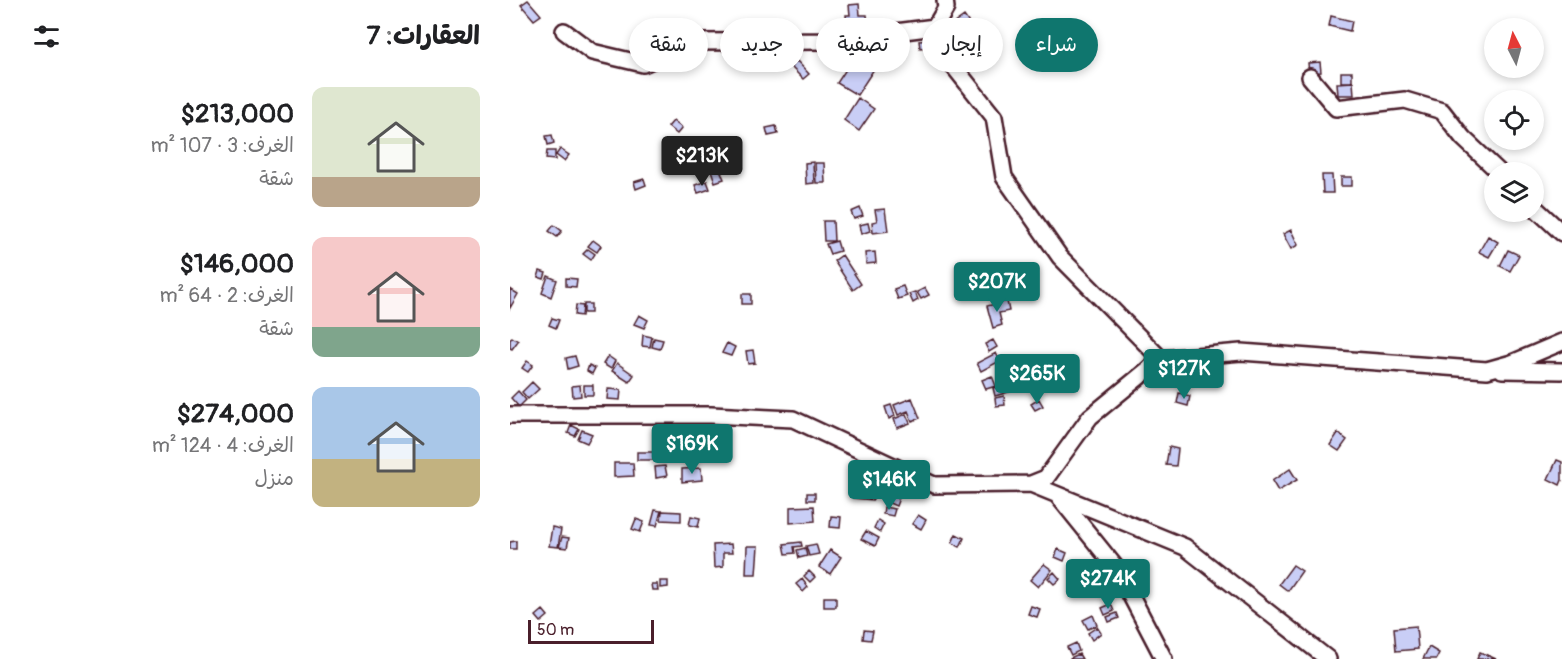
<!DOCTYPE html>
<html lang="ar">
<meta charset="utf-8">
<style>
:root{--surface:#fff;--page:#f2f2f2;--text:#202124;--muted:#757577;--accent:#0f766e}
body{margin:0;font-family:Pangolin,"Playpen Sans Arabic",sans-serif;background:var(--page);color:var(--text);direction:rtl;height:100vh;display:flex;flex-direction:column;font-size:22px;white-space:nowrap}
*{box-sizing:border-box;margin:0}
p{font-size:20px;color:var(--muted)}
.icon{flex:none;width:33px;height:33px;fill:none;stroke:currentColor;stroke-width:2;stroke-linecap:round;stroke-linejoin:round}
.map{position:relative;flex:1;overflow:hidden;direction:ltr}
.drawer{display:flex;flex-direction:column;background:var(--surface);width:510px}
.drawer>*{flex:none}
.banner{position:absolute;left:18px;top:18px;width:570px;height:54px;direction:rtl;display:flex;gap:12px}
.needle{width:39px;rotate:354deg}
.fabs{position:absolute;left:974px;top:18px;display:grid;gap:12px}
.fabs a{display:grid;place-items:center;width:60px;height:60px;border-radius:50%;background:var(--surface);box-shadow:0 3px 9px #0003;font-size:30px}
.scale{position:absolute;left:18px;bottom:15px;width:126px;box-sizing:border-box;padding-left:6px;border:3px solid #4a1f2b;border-top:0;font-size:16px;line-height:21px;white-space:nowrap;color:#4a1f2b;-webkit-text-stroke:4px #fff;paint-order:stroke}
.price{position:absolute;translate:-50% -51px;padding:0 14px;border-radius:6px;background:var(--accent);color:#fff;font-size:20px;line-height:39px;filter:drop-shadow(0 2px 3px #0008)}
.price::after{content:'';position:absolute;left:50%;top:36px;width:18px;height:14px;margin-left:-9px;background:inherit;clip-path:polygon(0 0,100% 0,50% 100%)}
.price.active{background:#222;color:#fff}
ul{padding:0;list-style:none}
li{display:flex;align-items:center;gap:18px;height:150px;padding:0 30px}
li span{display:grid;place-items:center;flex:none;width:168px;height:120px;border-radius:12px;color:#555}
li>.icon{margin-inline-start:auto}
span .icon{width:72px;height:72px;fill:#fffc;stroke-width:1}
li b{font-size:26px}
h2{display:flex;justify-content:space-between;align-items:center;height:72px;padding:0 30px;font-size:26px}
.tag{padding:0 21px;border-radius:27px;background:var(--surface);box-shadow:0 3px 9px #0003;font-size:21px;line-height:54px}
.tag.active{background:var(--accent);color:#fff}
main{display:flex;flex:1;min-height:0}
.map>svg:first-child{display:block}
</style>
<main>
<div class="map">
<svg width="1052" height="659" viewBox="0 0 1052 659">
<rect width="100%" height="100%" fill="#fff"/>
<filter id="ink" filterUnits="userSpaceOnUse"><feTurbulence type="fractalNoise" baseFrequency=".0167" numOctaves="2"/><feDisplacementMap in="SourceGraphic" scale="12" xChannelSelector="R" yChannelSelector="G"/><feConvolveMatrix kernelMatrix="1 2 1 2 8 2 1 2 1" color-interpolation-filters="sRGB"/></filter>
<g filter="url(#ink)">
<path fill="#c9cef6" stroke="#4a1f2b" stroke-width="1.5" d="M18,0L31,15L24,20L11,5Z
M349,4L350,15H357L358,26L337,28L336,15H340L339,5Z
M454,16L468,36L450,49L436,29Z
M821,16L842,21L840,31L819,26Z
M419,40L420,47L410,48L409,41Z
M382,50L385,57L378,60L375,53Z
M348,51L368,63L347,95L327,83Z
M180,52L187,60L179,67L172,59Z
M287,61L299,74L293,79L281,67Z
M810,62L811,72L799,73L798,63Z
M831,72H842V82H831Z
M843,82L844,95H828L827,83Z
M348,98L364,109L349,131L334,120Z
M984,116V126L979,127L977,117Z
M163,121L172,128L167,134L158,127Z
M266,126L268,134L258,136L256,128Z
M42,135L44,143L38,145L36,136Z
M50,149L59,155L54,161L46,155Z
M37,151H45V160L36,159Z
M303,162L304,183L296,184L295,163Z
M305,163H314L315,183H306Z
M209,167L214,179L205,182L201,170Z
M812,175H822L823,193H813Z
M831,177H842V186H831Z
M134,179L136,185L126,189L124,182Z
M197,181L200,189L188,193L185,185Z
M350,208L353,216L344,219L341,212Z
M375,209L378,231L363,233L362,222L367,221L365,210Z
M313,221H323L324,241H314Z
M358,223L360,231L351,234L349,225Z
M44,225L52,231L47,237L39,231Z
M781,230L788,245L781,249L773,234Z
M978,236L988,242L979,257L969,252Z
M83,240L91,246L87,252L78,246Z
M327,241L330,251L320,254L316,244Z
M78,249L85,254L81,260L73,254Z
M998,250L1009,255L1000,271L990,266Z
M365,252L366,263L356,264L355,253Z
M332,255L351,284L343,290L324,261Z
M30,271L36,273L34,279L28,277Z
M38,276L47,280L41,297L32,293Z
M56,278L67,279L66,287L56,286Z
M393,286L397,296L388,299L384,289Z
M415,288L419,295L411,299L407,292Z
M0,289L8,294L0,308Z
M405,292L408,300L403,303L399,294Z
M232,294H241V304H232Z
M497,301L499,311L489,313L492,325L483,328L477,306Z
M74,304H81V313H74Z
M66,305L73,306L72,316L65,315Z
M129,315L138,320L134,328L124,324Z
M42,318L49,320L46,328L39,325Z
M133,335L142,337L140,347L132,346Z
M2,337L8,341L2,349L0,348V340Z
M144,338L153,340L150,349L142,347Z
M483,340L487,347L479,352L475,344Z
M217,343L225,347L221,356L212,353Z
M243,350L245,363L238,364L236,351Z
M486,353L490,361L471,371L467,363Z
M65,356L68,366L58,369L56,358Z
M98,356L105,361L101,369L93,364Z
M17,361L23,365L18,372L12,368Z
M107,363L124,375L119,382L102,371Z
M79,365L85,368L82,374L77,371Z
M482,376L486,386L476,389L472,380Z
M22,382L29,389L18,399L12,392Z
M500,384L502,391L485,396L483,388Z
M70,385L71,396L63,397L62,386Z
M74,385H83V395H74Z
M98,389L111,390L110,400L97,399Z
M8,391L16,400L9,407L1,398Z
M669,393L680,396L678,406L667,403Z
M494,396L495,405L486,406L485,398Z
M402,398L410,418L402,421L398,411L388,415L384,405Z
M529,399L533,406L525,410L521,404Z
M381,405L385,416L379,419L375,407Z
M396,414L400,423L387,428L384,419Z
M150,417L166,424L162,432L147,425Z
M61,425L69,429L65,436L58,433Z
M72,430L82,434L77,443L68,439Z
M828,433L837,440L829,451L820,445Z
M659,447L668,449L666,466L656,465Z
M127,452H150V460H127Z
M1047,460L1052,462V480L1050,485L1038,479Z
M104,463H123L124,476L104,477Z
M155,466L157,476L146,478L145,467Z
M191,468L192,480L172,482V469Z
M780,469L787,480L768,491L762,481Z
M344,489L364,491L363,500L343,498Z
M297,493H305V500H297Z
M379,495L389,498L386,506L377,502Z
M304,506L305,521L280,523V507Z
M374,507L385,509L383,516L373,514Z
M145,510L151,511L147,526L141,525Z
M152,511L171,512V521L151,520Z
M408,515L416,520L411,529L402,524Z
M181,516L190,518L188,527L179,525Z
M321,516L331,517L330,528L320,527Z
M126,519L134,522L130,532L122,529Z
M368,520L374,524L370,532L364,528Z
M42,527L51,529L48,547L39,546Z
M356,531L369,538L365,546L351,539Z
M446,534L454,538L450,547L442,543Z
M52,537L59,538L57,548L49,547Z
M6,541V549H0V542Z
M291,542L292,546L284,547L285,553L276,554L274,544Z
M221,544L222,553H213V567L204,568L203,545Z
M306,544L309,554L299,556L296,546Z
M237,546H248L246,574H236Z
M295,548L297,556L289,558L287,550Z
M548,549L557,553L554,561L545,557Z
M320,550L331,557L320,574L309,567Z
M534,564L542,570L528,587L520,580Z
M783,565L792,571L778,591L769,584Z
M299,571L305,577L300,582L294,576Z
M544,572L550,579L544,584L538,578Z
M292,579L298,587L293,592L286,584Z
M150,581H158V587L150,588Z
M141,584H147L148,590H142Z
M314,597H326V607H314Z
M601,604L604,611L595,615L592,608Z
M521,606L530,609L527,617L518,614Z
M33,610L38,616L31,622L26,616Z
M607,613L609,618L599,622L597,617Z
M583,615L587,625L578,629L573,620Z
M906,626L908,649L886,651L884,628Z
M587,627L591,633L582,640L578,633Z
M354,630L363,631L361,640L353,639Z
M566,643L569,651L561,655L557,647Z
M919,647L929,653L926,659H913Z
M970,652L986,659H967Z
M569,654L572,659H560V658Z"/>
<g fill="none" stroke-linecap="round" stroke-linejoin="round">
<defs>
<path id="minor" d="M435,0L436,8L425,27L441,63L484,117L494,177L550,257L651,359
M54,31L82,52L133,64L184,42L316,41L425,27
M800,77L826,108L895,100L932,111L953,138L989,172
M1023,206L1052,233
M992,370L1052,371
M0,415H201L283,419L424,485L521,484L675,547L818,659
M521,484L536,478L580,417L651,359L731,352L977,370L1002,363L1052,342
M548,496L607,569L654,659"/>
</defs>
<use href="#minor" stroke="#4a1f2b" stroke-width="20"/>
<use href="#minor" stroke="#fff" stroke-width="15"/>
</g>
</g>
</svg>
<div class="fabs">
<a><svg class="needle" viewBox="-14 -14 28 28"><path d="M0-13l5 13h-10z" fill="#e53935"/><path d="M0 13l5-13h-10z" fill="#757577"/></svg></a>
<a><svg class="icon" aria-label="locate" viewBox="0 0 24 24"><circle cx="12" cy="12" r="6"/><path d="M12 2v4M12 18v4M2 12h4M18 12h4"/></svg></a>
<a><svg class="icon" aria-label="layers" viewBox="0 0 24 24"><path d="M12 4l9 5-9 5-9-5zM3 14l9 5 9-5"/></svg></a>
</div>
<div class="scale">50 m</div>
<b class="price active" style="left:192px;top:187px">$213K</b>
<b class="price" style="left:487px;top:313px">$207K</b>
<b class="price" style="left:674px;top:400px">$127K</b>
<b class="price" style="left:527px;top:405px">$265K</b>
<b class="price" style="left:182px;top:475px">$169K</b>
<b class="price" style="left:379px;top:511px">$146K</b>
<b class="price" style="left:598px;top:610px">$274K</b>
<div class="banner">
<a class="tag active">شراء</a>
<a class="tag">إيجار</a>
<a class="tag">تصفية</a>
<a class="tag">جديد</a>
<a class="tag">شقة</a>
</div>
</div>
<section class="drawer">
<h2>العقارات: 7<svg class="icon" aria-label="filters" viewBox="0 0 24 24"><path d="M4 7h16M4 17h16"/><circle cx="9" cy="7" r="2"/><circle cx="15" cy="17" r="2"/></svg></h2>
<ul>
<li><span style="background:linear-gradient(#dfe7d0 75%,#b9a48a 0)"><svg class="icon" aria-label="home" viewBox="0 0 24 24"><path d="M3 11l9-7 9 7M6 9v11h12V9"/></svg></span><div><b>$213,000</b><p>الغرف: 3 · 107 m²</p><p>شقة</p></div></li>
<li><span style="background:linear-gradient(#f6c9c9 75%,#7fa58c 0)"><svg class="icon" aria-label="home" viewBox="0 0 24 24"><path d="M3 11l9-7 9 7M6 9v11h12V9"/></svg></span><div><b>$146,000</b><p>الغرف: 2 · 64 m²</p><p>شقة</p></div></li>
<li><span style="background:linear-gradient(#a9c7e8 60%,#c2b280 0)"><svg class="icon" aria-label="home" viewBox="0 0 24 24"><path d="M3 11l9-7 9 7M6 9v11h12V9"/></svg></span><div><b>$274,000</b><p>الغرف: 4 · 124 m²</p><p>منزل</p></div></li>
</ul>
</section>
</main>
